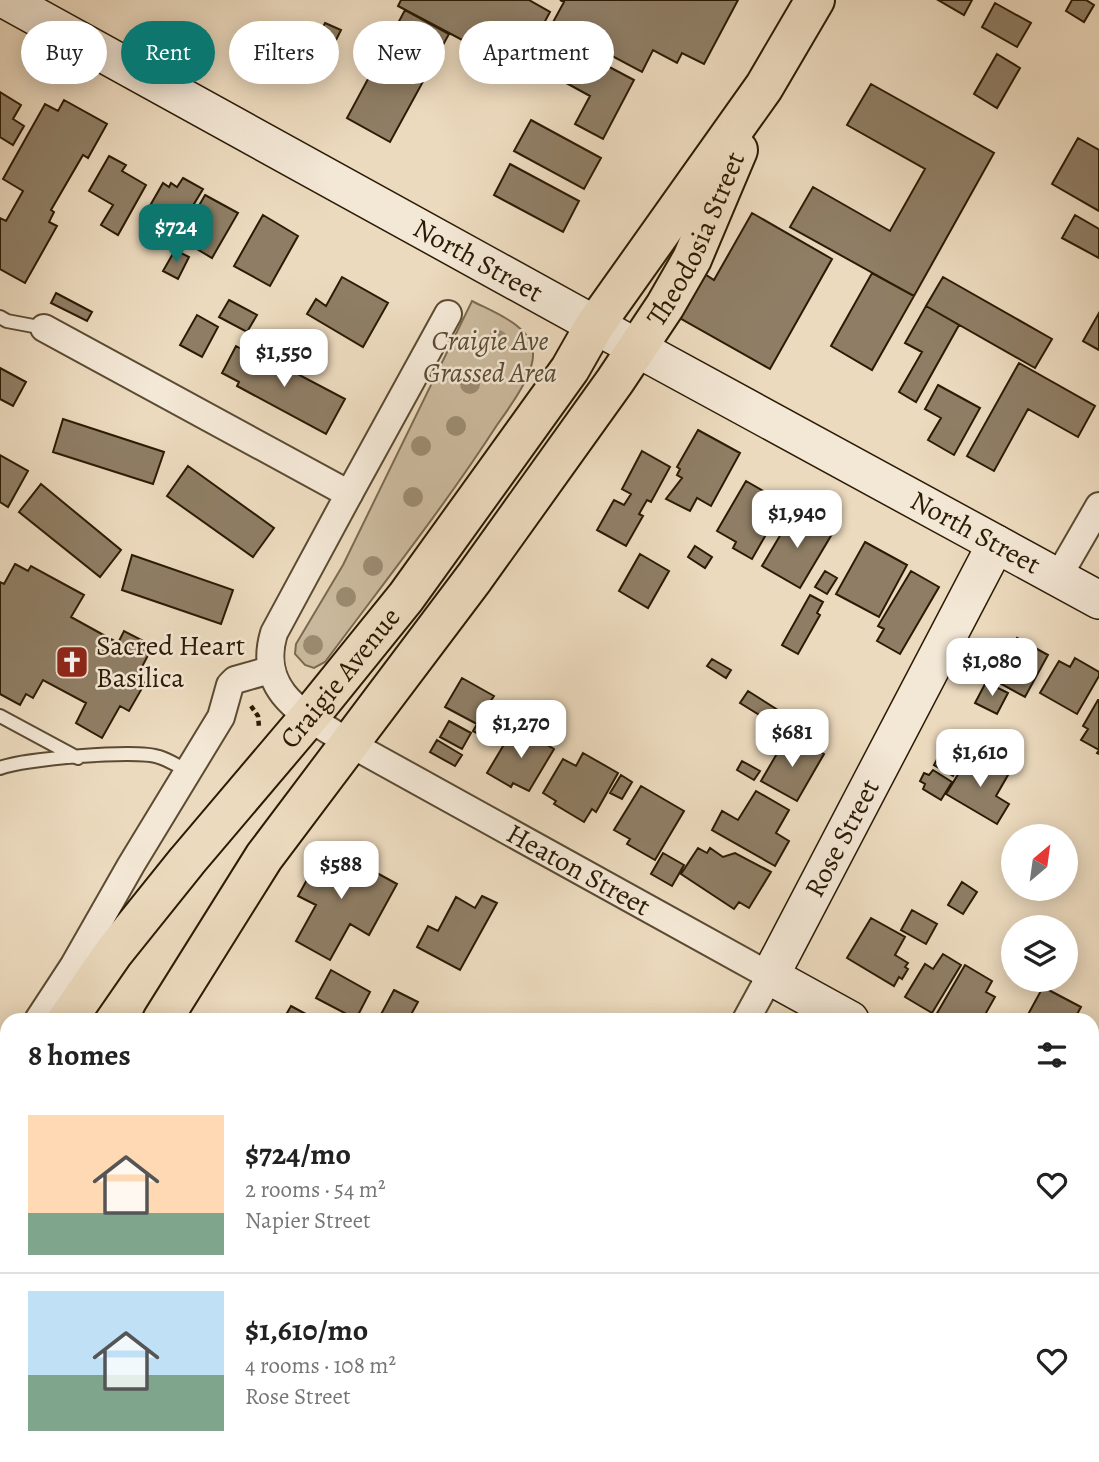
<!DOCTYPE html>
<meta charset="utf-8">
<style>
:root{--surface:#fff;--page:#f2f2f2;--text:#222;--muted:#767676;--line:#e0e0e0;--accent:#0f766e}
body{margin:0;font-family:Alegreya,serif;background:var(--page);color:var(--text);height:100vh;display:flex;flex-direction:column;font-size:26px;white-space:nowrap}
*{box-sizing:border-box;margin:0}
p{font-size:23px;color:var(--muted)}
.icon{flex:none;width:38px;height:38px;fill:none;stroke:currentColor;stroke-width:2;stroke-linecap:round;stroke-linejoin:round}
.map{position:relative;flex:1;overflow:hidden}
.drawer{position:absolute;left:0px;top:1013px;width:1099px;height:450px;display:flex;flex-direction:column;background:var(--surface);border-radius:21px 21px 0 0;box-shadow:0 4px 18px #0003}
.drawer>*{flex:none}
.hud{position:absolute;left:21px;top:21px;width:700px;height:63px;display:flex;gap:14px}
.needle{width:46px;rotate:29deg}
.tools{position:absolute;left:1001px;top:824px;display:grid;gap:14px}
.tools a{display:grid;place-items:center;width:77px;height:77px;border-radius:50%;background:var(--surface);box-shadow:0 4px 18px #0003;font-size:35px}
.price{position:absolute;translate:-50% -60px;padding:0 16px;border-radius:14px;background:#fff;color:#222;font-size:23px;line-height:46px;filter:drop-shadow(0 2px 4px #0008)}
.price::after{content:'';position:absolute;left:50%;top:42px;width:21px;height:16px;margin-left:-10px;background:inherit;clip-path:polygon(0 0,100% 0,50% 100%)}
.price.selected{background:var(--accent);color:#fff}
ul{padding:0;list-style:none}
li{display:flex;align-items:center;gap:21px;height:175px;padding:0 28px}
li+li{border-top:2px solid var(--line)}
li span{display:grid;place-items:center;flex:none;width:196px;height:140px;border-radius:0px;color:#555}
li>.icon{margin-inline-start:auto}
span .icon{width:84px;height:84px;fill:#fffc;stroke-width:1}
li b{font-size:30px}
h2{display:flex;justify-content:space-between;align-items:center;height:84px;padding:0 28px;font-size:30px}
.pill{padding:0 24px;border-radius:32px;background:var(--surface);box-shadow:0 4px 18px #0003;font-size:24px;line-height:63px}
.pill.selected{background:var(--accent);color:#fff}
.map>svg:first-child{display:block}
</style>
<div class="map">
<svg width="1099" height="1462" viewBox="0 0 1099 1462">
<rect width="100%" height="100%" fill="#ecdabe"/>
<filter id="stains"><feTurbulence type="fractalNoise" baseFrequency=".00286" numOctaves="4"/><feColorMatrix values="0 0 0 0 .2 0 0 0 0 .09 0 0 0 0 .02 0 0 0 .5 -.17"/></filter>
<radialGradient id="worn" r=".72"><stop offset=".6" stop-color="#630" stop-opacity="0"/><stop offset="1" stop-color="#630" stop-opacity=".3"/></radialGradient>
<path fill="#cbba9e" stroke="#7b6a51" stroke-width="2" d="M472,301C493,312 534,326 533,355C533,376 509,408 497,425C444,507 383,584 325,662L314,668L305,665L295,654L296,644L343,565Z
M7,1377V1456H459L456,1462H0V1389Z"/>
<path fill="#8f7e65" stroke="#2b1b04" stroke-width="2" d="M401,0H529L550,12L513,81L462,54L468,43L398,6Z
M560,0H738L704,64L682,53L677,63L653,50L642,72L552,24L564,2Z
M938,0H972L964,15Z
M1072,0H1086L1094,5L1084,22L1066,11Z
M995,3L1031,23L1017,47L982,27Z
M405,10L449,34L390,142L347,118Z
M325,23L341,30L323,66L308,58Z
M564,43L634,80L603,139L575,124L590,96L548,73Z
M997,54L1020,68L997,108L974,94Z
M871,84L994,153L914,296L790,227L813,187L890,231L925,169L847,125Z
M0,92L21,105L13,119L24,126L13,145L0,137Z
M64,100L107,124L88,158L83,155L51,210L54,212L49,222L57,226L25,283L0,269V218L6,221L23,191L3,179L45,104L58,111Z
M531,120L601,158L584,189L514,151Z
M1078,138L1099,150V211L1052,184Z
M109,156L126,165L122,171L146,185L118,235L101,225L113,205L89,191Z
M510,164L579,201L563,232L494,195Z
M183,178L203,189L174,237L143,218L163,183L169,187L171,183L177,187Z
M205,195L238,213L212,258L180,239Z
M752,213L832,259L770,369L678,317L703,273L714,280Z
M263,215L298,236L270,286L234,266Z
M1075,215L1099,229V258L1062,238Z
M175,250L189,257L178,279L163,271Z
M872,273L914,296L872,370L831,346Z
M342,277L388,303L363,347L307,314L316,299L326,306Z
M943,277L1052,339L1035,368L926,306Z
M56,293L92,312L87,321L51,303Z
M229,300L257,315L247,332L219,317Z
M926,306L959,325L916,402L899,392L922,352L905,343Z
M1099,313V350L1083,341Z
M197,315L218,327L202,357L180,345Z
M236,346L254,356L256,352L345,399L326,434L237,386L239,382L222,373Z
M1019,363L1095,406L1078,437L1028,409L994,471L967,456Z
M0,368L26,382L13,406L0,399Z
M938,385L980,408L954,455L928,440L941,418L925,409Z
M63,419L164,452L153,484L53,452Z
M698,430L740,453L711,506L697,498L690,511L666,499L682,478L677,475L680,469L677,467Z
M642,451L670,467L651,502L647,500L639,514L643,516L626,546L597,530L614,500L624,505L631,494L622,489Z
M0,455L28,471L8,507L0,502Z
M188,466L274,528L253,557L167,496Z
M746,481L784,503L752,559L733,548L736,542L717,531Z
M41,484L121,550L100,577L19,512Z
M794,512L832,534L800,588L762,566Z
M865,542L907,565L879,617L836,594Z
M695,546L712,557L705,568L688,557Z
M640,554L669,571L648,608L619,591Z
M132,555L233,590L221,624L122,590Z
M15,564L28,571L31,566L84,595L71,617L118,643L124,631L153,646L136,678L145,683L129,711L120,706L102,738L76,723L86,703L43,680L33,698L26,694L20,705L0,694V582L4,584Z
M825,571L837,578L827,594L815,587Z
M911,571L939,587L900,654L877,641L884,629L878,626Z
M810,595L823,602L817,613L820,615L798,654L782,645Z
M1017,638L1048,655L1025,697L994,680L1000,668L998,667L1008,648L1011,650Z
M1075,658L1099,672V676L1077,714L1040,693L1059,661L1070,667Z
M712,659L731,670L726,678L707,666Z
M462,678L494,696L490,702L501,708L498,713L509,719L498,739L489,734L486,738L473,731L477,724L445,707Z
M986,682L1008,693L997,714L975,703Z
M748,691L792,719L789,725L773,715L769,721L740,703Z
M1098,700H1099V754L1097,753L1099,750L1081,740L1088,729L1083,726Z
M449,721L471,733L462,749L440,737Z
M515,726L554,749L529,791L513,783L511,787L487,773Z
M786,738L803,747L805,743L824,754L797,801L761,781Z
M437,740L462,755L455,766L430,752Z
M946,743L966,754L953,776L934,765Z
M583,753L618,773L596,812L592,809L584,822L554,804L556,801L543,793L563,759L576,766Z
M973,755L1008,775L996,796L1009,804L997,824L946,794L962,768L965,770Z
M742,761L760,771L754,780L737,770Z
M933,770L952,782L941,800L923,789L925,784L920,781L924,773L929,775Z
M621,775L632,782L622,799L610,793Z
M641,786L684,811L655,860L627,844L630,839L614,830Z
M756,791L789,810L776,833L789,841L775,866L712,830L722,811L738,820Z
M326,845L397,884L369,935L350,924L330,960L296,941L316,905L298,896Z
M698,848L707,853L710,848L723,857L735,853L771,872L749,908L739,902L734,909L681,874Z
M663,853L684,865L672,886L651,874Z
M962,882L977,892L963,914L948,905Z
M482,896L497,903L460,970L417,947L428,926L438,931L456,897L475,908Z
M912,910L937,924L926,944L901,930Z
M871,918L905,937L895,955L908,963L905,967L908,969L902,979L899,977L894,986L847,958Z
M943,954L961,965L932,1013L905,997L925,964L933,969Z
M965,965L992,981L986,992L995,997L982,1020H944L936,1015Z
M331,970L370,992L356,1019L316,998Z
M1043,987L1081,1007L1074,1020H1025Z
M394,990L418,1002L408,1020H378Z
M291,1006L317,1020H283Z
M832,1456H894L890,1462H829Z
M899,1456H970L967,1462H895Z"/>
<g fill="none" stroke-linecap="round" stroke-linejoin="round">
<defs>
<path id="lane" d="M0,317L7,321L44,328
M0,716L78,758
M0,768C22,759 137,749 159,757C169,760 179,767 189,771
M1092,1250L1099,1254"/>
<g id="street">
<path id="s1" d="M44,328L349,494L274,633C256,693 306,715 349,743L770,976L746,1020"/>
<path d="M349,494L448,314"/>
<path d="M1058,577L1099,506"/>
<path d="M38,1020L74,965L131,865L221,717L230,685L235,680L270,670"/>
<path d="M0,1084L7,1070"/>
<path d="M603,1456L614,1462"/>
<path d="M503,1462L506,1456"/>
</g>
<g id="secondary">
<path id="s2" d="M6,0L635,347L1099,600"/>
<path id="s3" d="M850,1020L770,976L996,544"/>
<path d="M1092,1155L1099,1159"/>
</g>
<g id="highway">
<path id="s4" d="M67,1020L114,952L187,861L309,717L406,597L570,369L595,325L764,87L815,0"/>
<path id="s5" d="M162,1020L264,857L474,578L615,381L665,306L692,259L738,150"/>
<path d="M0,1129L7,1118"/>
<path d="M0,1307L7,1295"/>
</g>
</defs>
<use href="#lane" stroke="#5b4b32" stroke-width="16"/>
<use href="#street" stroke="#5b4b32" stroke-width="30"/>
<use href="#secondary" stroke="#2b1b04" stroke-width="40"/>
<use href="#highway" stroke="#2b1b04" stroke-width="42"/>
<path stroke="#2b1b04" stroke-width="4.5" stroke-dasharray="5 3.5" stroke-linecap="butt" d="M251,706L258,716L259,727"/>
<use href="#lane" stroke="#f3e7d5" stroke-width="12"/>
<use href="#street" stroke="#f3e7d5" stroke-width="26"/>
<use href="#secondary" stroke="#f3e7d5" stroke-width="37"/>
<use href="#highway" stroke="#ecdabe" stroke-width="38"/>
</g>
<g fill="#9c8b71">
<circle cx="498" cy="340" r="10"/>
<circle cx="470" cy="384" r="10"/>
<circle cx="456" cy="426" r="10"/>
<circle cx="421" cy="446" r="10"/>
<circle cx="413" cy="497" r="10"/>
<circle cx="373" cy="566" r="10"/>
<circle cx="346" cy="597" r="10"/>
<circle cx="313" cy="645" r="10"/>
</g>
<defs>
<symbol id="church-square" viewBox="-11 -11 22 22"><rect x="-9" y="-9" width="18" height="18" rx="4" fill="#8f2418" stroke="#f3e7d5"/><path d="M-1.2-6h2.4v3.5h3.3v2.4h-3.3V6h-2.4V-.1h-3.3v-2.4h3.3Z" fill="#fff"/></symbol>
</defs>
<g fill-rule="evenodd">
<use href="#church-square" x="53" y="643" width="38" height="38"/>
</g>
<g text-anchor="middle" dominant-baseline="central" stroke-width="5" stroke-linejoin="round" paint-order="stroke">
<g font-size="28" fill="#2b1b04" stroke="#f3e7d5">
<text stroke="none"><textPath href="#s5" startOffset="948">Theodosia Street</textPath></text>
<text stroke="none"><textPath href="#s2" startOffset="539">North Street</textPath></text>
<text stroke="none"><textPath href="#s2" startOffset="1106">North Street</textPath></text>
<text stroke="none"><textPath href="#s4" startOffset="438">Craigie Avenue</textPath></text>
<text stroke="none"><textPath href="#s3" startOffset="247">Rose Street</textPath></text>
<text stroke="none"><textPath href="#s1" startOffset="914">Heaton Street</textPath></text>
</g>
<g font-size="28" font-style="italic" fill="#5b4b32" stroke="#f3e7d5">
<text x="490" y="341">Craigie Ave<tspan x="490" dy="32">Grassed Area</tspan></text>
</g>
<g font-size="28" fill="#2b1b04" stroke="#f3e7d5" text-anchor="start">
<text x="96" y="646">Sacred Heart<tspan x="96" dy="32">Basilica</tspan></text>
</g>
</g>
<rect width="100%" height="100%" filter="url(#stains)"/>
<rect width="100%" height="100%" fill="url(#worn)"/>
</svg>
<div class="tools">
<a><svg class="needle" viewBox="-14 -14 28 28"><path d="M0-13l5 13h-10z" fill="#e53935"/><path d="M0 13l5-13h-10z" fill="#767676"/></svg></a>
<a><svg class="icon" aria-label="layers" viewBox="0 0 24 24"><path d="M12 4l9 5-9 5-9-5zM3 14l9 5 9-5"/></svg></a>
</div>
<b class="price selected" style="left:176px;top:264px">$724</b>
<b class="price" style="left:284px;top:389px">$1,550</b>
<b class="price" style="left:797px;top:550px">$1,940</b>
<b class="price" style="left:992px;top:698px">$1,080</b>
<b class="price" style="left:521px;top:760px">$1,270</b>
<b class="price" style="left:792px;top:769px">$681</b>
<b class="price" style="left:980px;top:789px">$1,610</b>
<b class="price" style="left:341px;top:901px">$588</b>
<div class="hud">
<a class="pill">Buy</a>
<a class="pill selected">Rent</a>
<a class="pill">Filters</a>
<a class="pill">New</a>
<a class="pill">Apartment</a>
</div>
<section class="drawer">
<h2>8 homes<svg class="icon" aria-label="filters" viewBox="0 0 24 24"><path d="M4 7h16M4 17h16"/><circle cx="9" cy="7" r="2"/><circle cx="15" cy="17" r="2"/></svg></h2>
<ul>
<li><span style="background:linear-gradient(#ffd9b3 70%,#7fa58c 0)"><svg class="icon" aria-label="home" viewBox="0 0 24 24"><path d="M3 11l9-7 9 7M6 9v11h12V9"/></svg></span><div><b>$724/mo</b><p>2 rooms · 54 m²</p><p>Napier Street</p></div><svg class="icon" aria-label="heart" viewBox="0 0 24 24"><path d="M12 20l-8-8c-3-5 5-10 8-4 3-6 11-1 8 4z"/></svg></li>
<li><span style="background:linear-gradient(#bfe0f5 60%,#7fa58c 0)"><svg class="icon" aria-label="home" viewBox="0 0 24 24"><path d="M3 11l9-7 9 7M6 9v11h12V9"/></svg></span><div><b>$1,610/mo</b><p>4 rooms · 108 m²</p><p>Rose Street</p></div><svg class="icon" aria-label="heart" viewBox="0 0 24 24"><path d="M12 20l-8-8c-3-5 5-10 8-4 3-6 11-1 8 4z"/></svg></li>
</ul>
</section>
</div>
